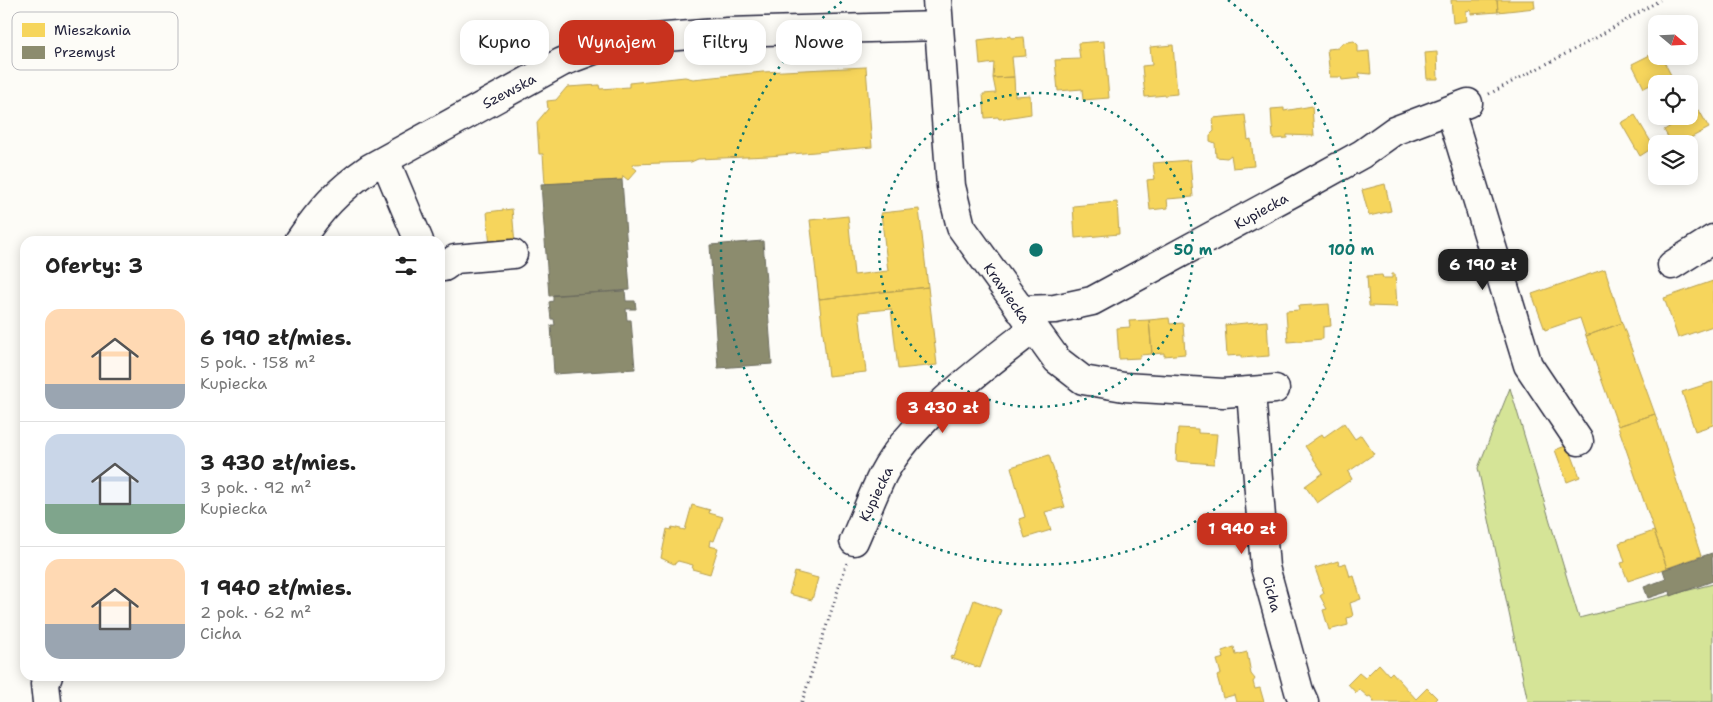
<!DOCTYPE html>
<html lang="pl">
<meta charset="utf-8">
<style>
:root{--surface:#fff;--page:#f2f2f2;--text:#222;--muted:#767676;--line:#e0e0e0;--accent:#c8321e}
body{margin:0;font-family:"Shantell Sans",sans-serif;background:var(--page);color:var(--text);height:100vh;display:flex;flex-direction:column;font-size:19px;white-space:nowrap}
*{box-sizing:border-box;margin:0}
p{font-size:16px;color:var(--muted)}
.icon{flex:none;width:28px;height:28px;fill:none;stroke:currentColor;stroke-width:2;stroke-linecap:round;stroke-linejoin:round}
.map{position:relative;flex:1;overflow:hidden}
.details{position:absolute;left:20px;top:236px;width:425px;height:445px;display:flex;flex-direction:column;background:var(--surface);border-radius:15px;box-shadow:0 2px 12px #0003}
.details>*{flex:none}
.top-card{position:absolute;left:460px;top:20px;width:475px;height:45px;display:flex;gap:10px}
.needle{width:32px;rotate:109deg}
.fabs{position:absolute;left:1648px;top:15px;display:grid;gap:10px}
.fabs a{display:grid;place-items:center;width:50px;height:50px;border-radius:10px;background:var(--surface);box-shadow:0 2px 12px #0003;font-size:25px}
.price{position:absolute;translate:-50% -42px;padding:0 11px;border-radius:10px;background:var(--accent);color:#fff;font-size:16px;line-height:32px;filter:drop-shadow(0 1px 2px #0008)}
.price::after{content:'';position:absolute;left:50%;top:30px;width:15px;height:11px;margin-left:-8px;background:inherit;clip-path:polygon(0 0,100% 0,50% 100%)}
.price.selected{background:#222;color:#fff}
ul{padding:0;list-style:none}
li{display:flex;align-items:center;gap:15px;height:125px;padding:0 25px}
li+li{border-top:1px solid var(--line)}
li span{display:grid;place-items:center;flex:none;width:140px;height:100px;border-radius:15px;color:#555}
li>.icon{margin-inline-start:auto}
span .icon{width:60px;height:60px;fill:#fffc;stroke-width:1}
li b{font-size:21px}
h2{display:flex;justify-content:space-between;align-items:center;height:60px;padding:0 25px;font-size:21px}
.pill{padding:0 18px;border-radius:15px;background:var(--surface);box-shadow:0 2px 12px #0003;font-size:18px;line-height:45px}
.pill.selected{background:var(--accent);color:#fff}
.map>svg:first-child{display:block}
</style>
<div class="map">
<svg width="1713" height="702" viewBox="0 0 1713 702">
<rect width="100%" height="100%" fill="#fdfcf7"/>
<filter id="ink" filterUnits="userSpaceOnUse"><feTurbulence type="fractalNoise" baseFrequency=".02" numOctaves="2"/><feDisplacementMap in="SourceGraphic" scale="10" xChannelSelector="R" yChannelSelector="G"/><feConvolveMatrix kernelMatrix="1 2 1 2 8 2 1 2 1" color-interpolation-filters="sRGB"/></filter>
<g filter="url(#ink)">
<path fill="#d5e497" stroke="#7c8369" d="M1510,388L1579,618L1713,584V702H1528L1478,468Z"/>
<path fill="#f6d55c" stroke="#b69f52" d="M1451,0H1497L1498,12L1471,14V10L1466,11L1467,21L1453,23Z
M1497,0H1534L1535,8L1498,12Z
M1011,36V38L1024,37L1026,56L1012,57L1014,77L993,78L994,63L980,65L978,40Z
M1104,41L1109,98L1083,100L1082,89L1058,91L1055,60L1080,59L1078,43Z
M1354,41L1358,45V52L1369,51L1371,74L1359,73L1360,78L1342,80L1341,77H1330L1327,49L1338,48L1342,43Z
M1173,45L1177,94L1145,97L1142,66L1152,65L1150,47Z
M1437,52L1438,79H1427L1425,53Z
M1656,52V56H1661L1671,75L1644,88L1632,64Z
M866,67L872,147L769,156L698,159L691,162L633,164L632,166L637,170L628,180L623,176L622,180L545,184L543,154H539L537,122L548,109L547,101L556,100L567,87L599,85L600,89L629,87V83L685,77L693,79L763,72Z
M1014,77L1015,96L1030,95L1031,114L999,119L998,117L985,118L983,94L996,93L993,78Z
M1312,106L1314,136L1287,135V138L1273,139L1271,109L1284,108V111Z
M1699,110L1709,128L1679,144H1672L1664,130Z
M1245,115L1248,140L1251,139L1254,166L1233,168L1231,155L1227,158L1216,157L1215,143L1210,141V135L1214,131L1213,118Z
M1635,115L1654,147L1640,156L1621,123Z
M1190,160L1193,197L1167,199L1168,208L1150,210L1147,180L1155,179L1153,163Z
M1385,184L1391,211L1369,216L1362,190Z
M1117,202L1119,234L1075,238L1073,206Z
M512,209L515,244L490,247L487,212Z
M919,209L928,287L819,299L810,220L848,216L854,275L888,271L881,213Z
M1605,269L1622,323L1586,336L1580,318L1545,330L1532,294Z
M1392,274H1395L1397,307L1369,306L1367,276L1382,275L1383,278H1392Z
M1713,281V326L1678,338L1664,298Z
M928,287L937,365L898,369L891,309L859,312L866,372L828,376L819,299Z
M1329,304L1331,326L1323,327V339L1288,342L1286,311L1299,310L1298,306Z
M1169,318L1170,324L1183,323L1185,354L1164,356V353L1152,354L1149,320Z
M1149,320L1152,354L1140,355V358L1119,359L1117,328L1130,327L1129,321Z
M1267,321L1269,356L1241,358V355L1227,356L1225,325Z
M1622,323L1655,414L1618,426L1586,336Z
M1713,382V425L1695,431L1682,392Z
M1655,414L1701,556L1667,568L1618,426Z
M1344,423L1355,439L1361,435L1374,454L1348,472L1352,479L1317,503L1305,486L1323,473L1305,446L1322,434L1324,437Z
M1178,428L1198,429V433L1217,434L1214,464L1176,461Z
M1568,445L1580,477L1567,482L1555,450Z
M1049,455L1065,507L1045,512L1051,530L1025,538L1019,519L1025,517L1011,467Z
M692,505L710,510L709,513L723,517L714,541L710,540L709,546L718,548L710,574L692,569L693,565L678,561L674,564L661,558L667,529L671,530L672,527L685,530Z
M1654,531L1667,568L1628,581L1621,563L1625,562L1619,543Z
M1338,561L1339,565L1346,563L1350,577L1354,576L1361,599L1350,603L1353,616L1347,618L1348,625L1329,630L1323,610L1327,609L1320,596L1324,593L1315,568Z
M795,572L818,578L812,600L789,594Z
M974,600L1001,610L980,668L950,658L951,656L954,657Z
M1234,647L1236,655L1247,652L1251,674L1255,679L1253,682L1255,689L1260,688L1264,702H1236L1234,695L1223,698L1217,676L1221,674L1217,660L1224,658L1222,651Z
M1379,664L1389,675L1392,672L1416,699L1427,688L1437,698L1433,702H1373L1374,701L1370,696L1368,697L1359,689L1356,693L1348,684L1359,673L1365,678Z"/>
<path fill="#8c8c6e" stroke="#6c6c5f" d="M622,180L630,290L549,296L541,184Z
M763,241L772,364L718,368L710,245Z
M625,291L626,301H635L636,309H626L627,320H631L635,369L554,374L551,325H555L554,319H551L549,302L553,301V295Z
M1712,553L1713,581L1671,596L1670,591L1648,598L1644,587L1666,579L1663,570Z"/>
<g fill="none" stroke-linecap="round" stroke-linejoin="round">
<defs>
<path id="minor" d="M937,0L951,186L961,227L1057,360L1083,380L1124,387L1223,393L1275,389
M1450,110L1528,365L1579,441
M385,160L419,241
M299,241C320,210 338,190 370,168L562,62L605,46L641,39L728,32L939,26
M1672,265L1713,239
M440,266L444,267L455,259L513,254
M1020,310L1055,309L1092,301L1297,190L1362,154L1394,131L1468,103
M1251,392L1265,567L1299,691L1304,702
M854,541C864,519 872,496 883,474C912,420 985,366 1033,329
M47,702L45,684L48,676"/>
</defs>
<use href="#minor" stroke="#22223b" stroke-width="31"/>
<path stroke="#22223b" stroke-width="3" stroke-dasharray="1 4" stroke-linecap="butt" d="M1489,94L1594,39L1660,0
M802,702L847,562"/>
<use href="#minor" stroke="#fdfcf7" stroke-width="28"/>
</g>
</g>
<g fill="none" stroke="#0f766e" stroke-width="2.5" stroke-dasharray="2.5 5">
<circle cx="1036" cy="250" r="157"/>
<path d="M1228 0A315 315 0 1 1 844 0"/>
</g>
<g text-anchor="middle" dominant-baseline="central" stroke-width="5" stroke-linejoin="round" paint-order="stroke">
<g font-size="14" fill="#22223b" stroke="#fdfcf7">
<text transform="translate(509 91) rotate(-28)">Szewska</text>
<text transform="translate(1261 211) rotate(-29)">Kupiecka</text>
<text transform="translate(1007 293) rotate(55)">Krawiecka</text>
<text transform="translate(876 494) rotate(-64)">Kupiecka</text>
<text transform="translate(1272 594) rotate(75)">Cicha</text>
</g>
</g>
<rect x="12" y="12" width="166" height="58" rx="8" fill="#fdfcf7" stroke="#bbbbbf" stroke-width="1"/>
<rect x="22" y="23" width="23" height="14" fill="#f6d55c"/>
<rect x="22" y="46" width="23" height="13" fill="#8c8c6e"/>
<g font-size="14" fill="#22223b">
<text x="54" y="35">Mieszkania</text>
<text x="54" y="57">Przemysł</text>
</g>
<circle cx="1036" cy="250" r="8" fill="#0f766e" stroke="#fdfcf7" stroke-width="2.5"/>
<g font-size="15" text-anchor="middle" font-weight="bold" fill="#0f766e" stroke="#fdfcf7" stroke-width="5" stroke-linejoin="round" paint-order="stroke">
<text x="1193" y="255">50 m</text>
<text x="1351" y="255">100 m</text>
</g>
</svg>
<div class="fabs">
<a><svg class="needle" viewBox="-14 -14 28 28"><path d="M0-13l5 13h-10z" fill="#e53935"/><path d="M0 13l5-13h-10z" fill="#767676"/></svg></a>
<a><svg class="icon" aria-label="locate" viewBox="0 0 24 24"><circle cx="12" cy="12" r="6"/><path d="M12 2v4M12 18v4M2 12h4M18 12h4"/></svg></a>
<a><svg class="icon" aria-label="layers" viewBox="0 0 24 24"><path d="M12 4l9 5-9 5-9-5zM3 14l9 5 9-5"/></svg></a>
</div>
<b class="price selected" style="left:1483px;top:291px">6 190 zł</b>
<b class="price" style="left:943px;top:434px">3 430 zł</b>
<b class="price" style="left:1242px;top:555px">1 940 zł</b>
<div class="top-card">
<a class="pill">Kupno</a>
<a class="pill selected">Wynajem</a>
<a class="pill">Filtry</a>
<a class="pill">Nowe</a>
</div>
<section class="details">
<h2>Oferty: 3<svg class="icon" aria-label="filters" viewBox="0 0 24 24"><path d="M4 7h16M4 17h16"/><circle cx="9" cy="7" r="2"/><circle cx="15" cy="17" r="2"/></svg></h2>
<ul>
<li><span style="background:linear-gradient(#ffd9b3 75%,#9aa5b1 0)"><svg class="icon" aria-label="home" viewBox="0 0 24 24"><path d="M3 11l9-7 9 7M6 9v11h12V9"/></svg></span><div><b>6 190 zł/mies.</b><p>5 pok. · 158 m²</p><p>Kupiecka</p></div></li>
<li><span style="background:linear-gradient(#c9d6e8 70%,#7fa58c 0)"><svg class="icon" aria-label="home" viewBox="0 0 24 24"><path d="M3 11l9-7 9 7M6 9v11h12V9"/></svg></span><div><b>3 430 zł/mies.</b><p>3 pok. · 92 m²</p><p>Kupiecka</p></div></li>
<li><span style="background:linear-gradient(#ffd9b3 65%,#9aa5b1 0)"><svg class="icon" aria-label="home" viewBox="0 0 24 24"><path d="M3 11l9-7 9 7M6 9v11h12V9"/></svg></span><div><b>1 940 zł/mies.</b><p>2 pok. · 62 m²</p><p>Cicha</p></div></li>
</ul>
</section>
</div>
